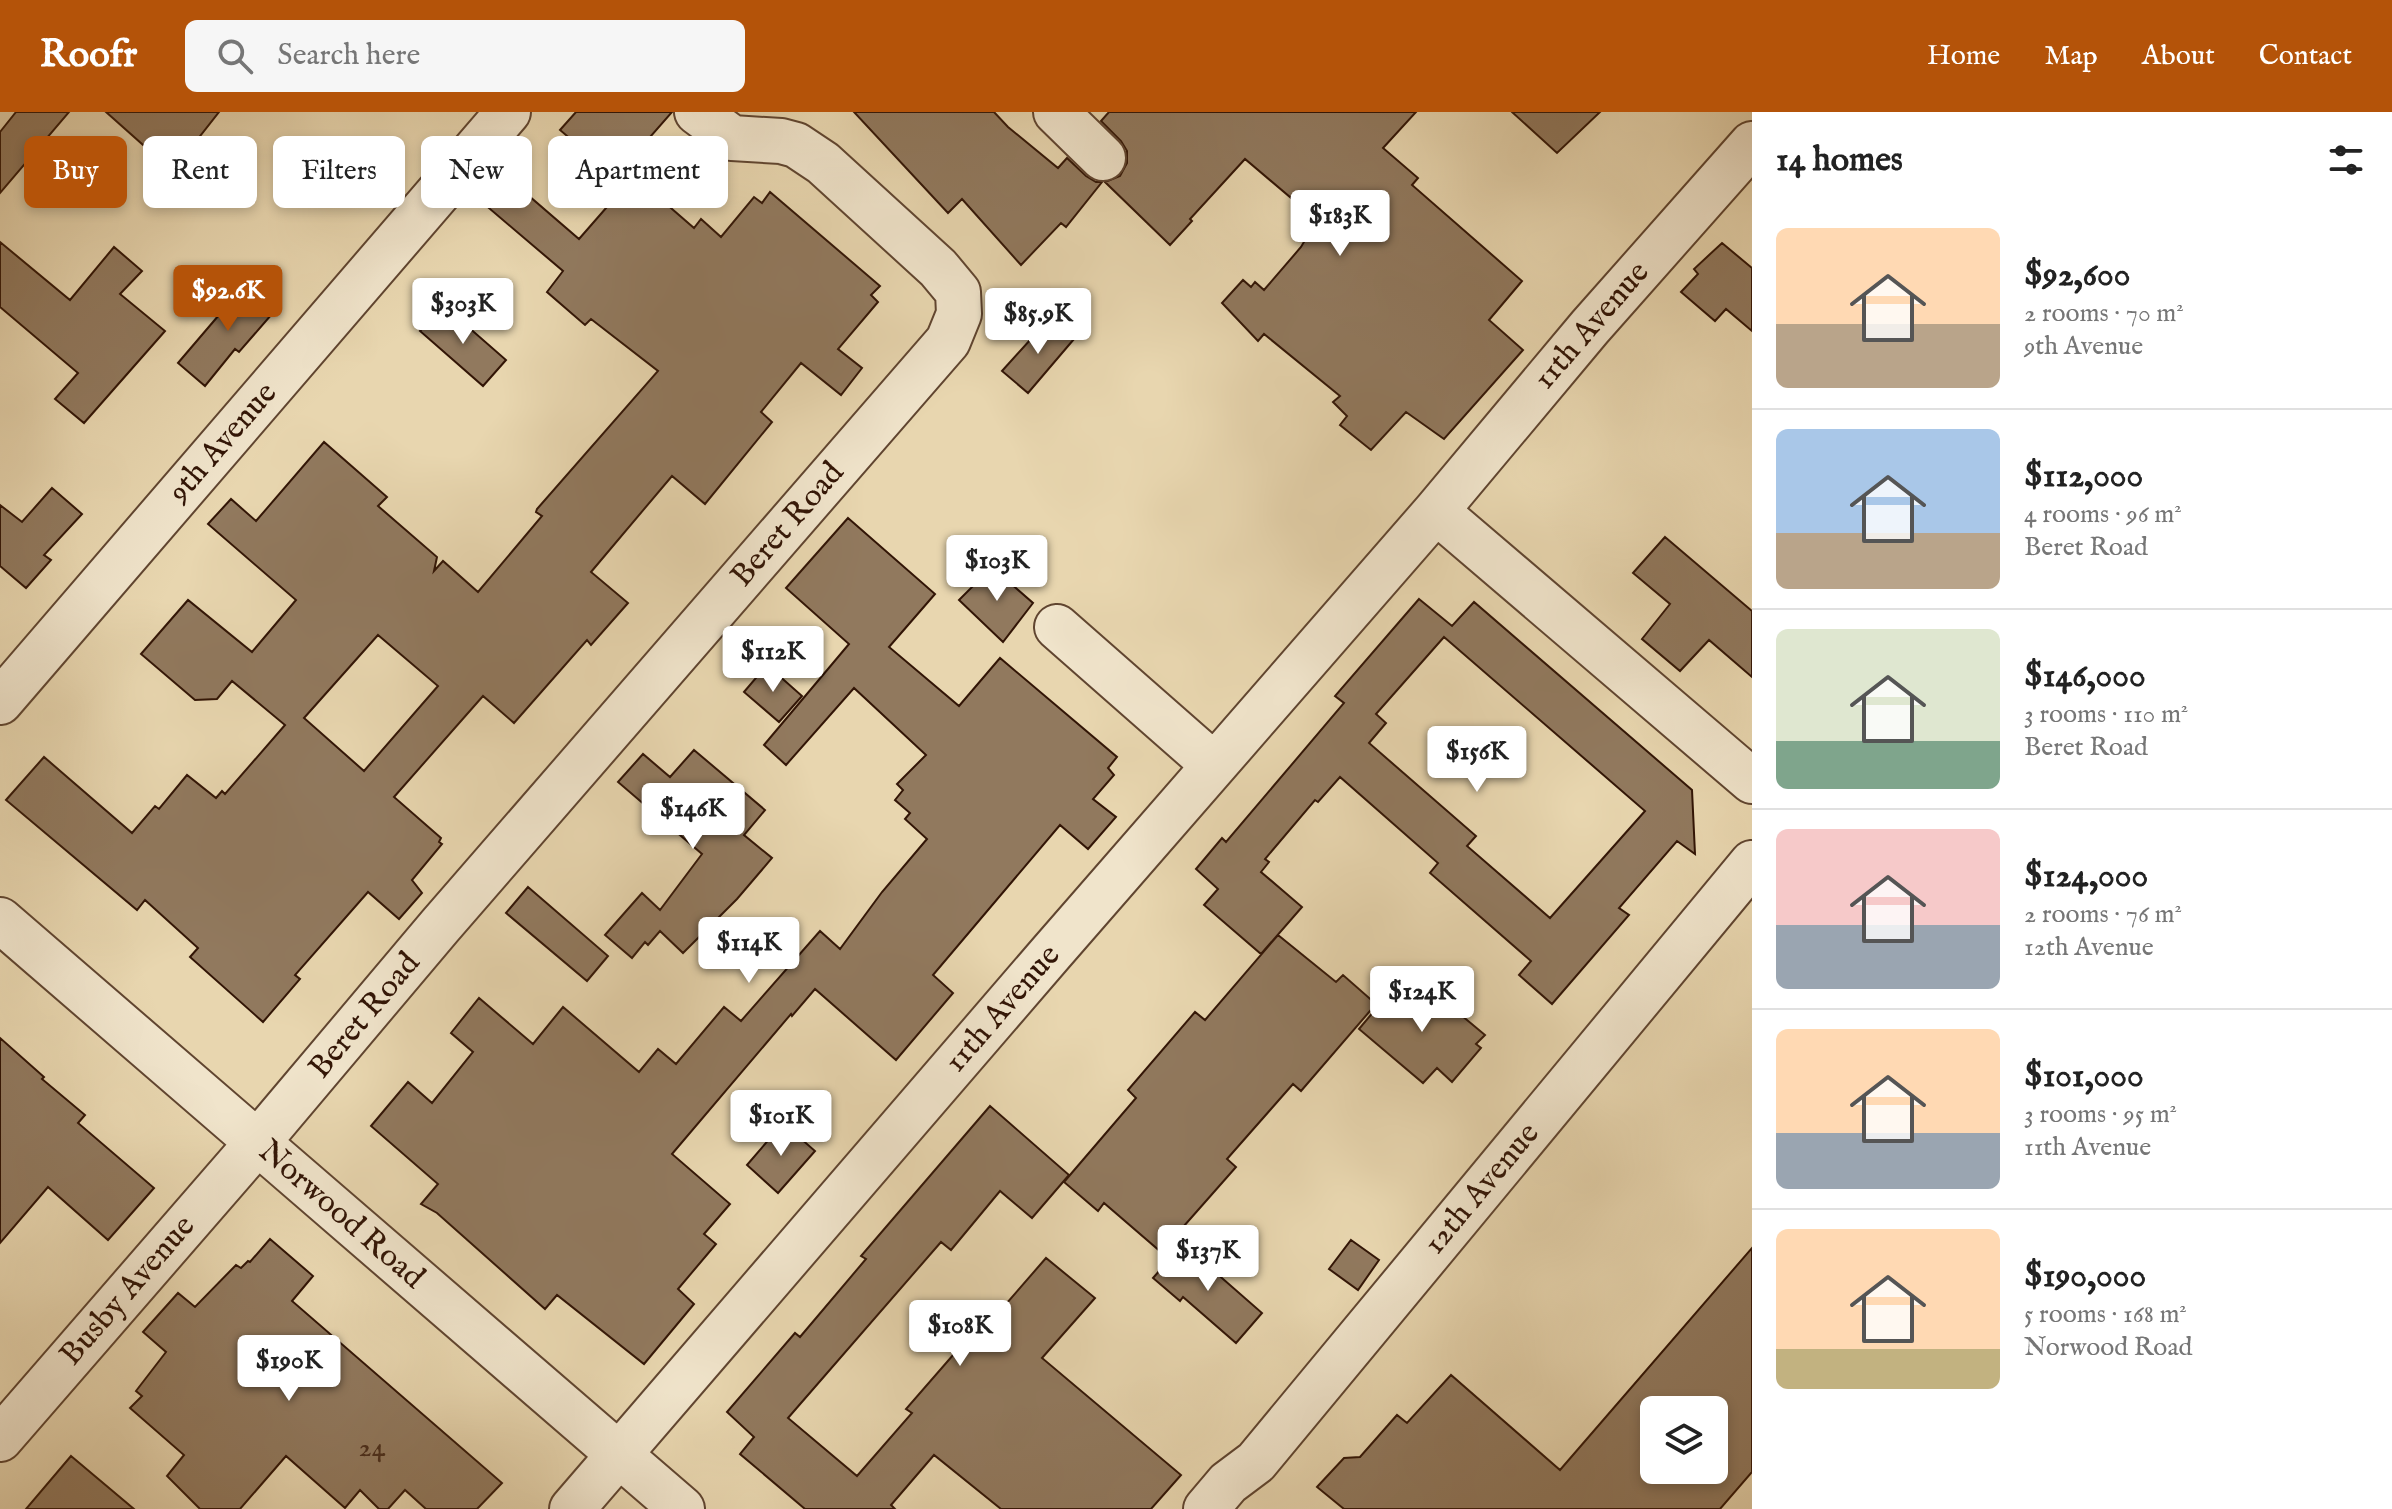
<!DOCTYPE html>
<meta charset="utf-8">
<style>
:root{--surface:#fff;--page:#f6f6f6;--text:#222;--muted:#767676;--line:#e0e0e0;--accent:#b45309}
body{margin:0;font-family:"IM FELL English",serif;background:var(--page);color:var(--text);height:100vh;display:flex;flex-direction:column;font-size:30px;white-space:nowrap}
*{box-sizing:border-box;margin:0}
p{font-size:26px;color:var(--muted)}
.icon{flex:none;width:44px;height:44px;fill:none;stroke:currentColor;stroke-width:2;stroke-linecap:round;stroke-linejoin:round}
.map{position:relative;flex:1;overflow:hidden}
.panel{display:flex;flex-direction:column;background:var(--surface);width:640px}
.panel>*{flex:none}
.banner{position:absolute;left:24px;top:24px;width:760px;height:72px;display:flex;gap:16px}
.controls{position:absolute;left:1640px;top:1284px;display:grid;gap:16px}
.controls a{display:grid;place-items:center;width:88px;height:88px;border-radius:12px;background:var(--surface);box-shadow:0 4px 12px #0003;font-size:40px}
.price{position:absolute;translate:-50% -68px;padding:0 18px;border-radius:8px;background:#fff;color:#222;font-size:26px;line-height:52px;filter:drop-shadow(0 2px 4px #0008)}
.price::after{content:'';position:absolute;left:50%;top:48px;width:24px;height:18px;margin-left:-12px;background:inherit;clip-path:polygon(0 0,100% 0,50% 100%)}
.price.current{background:var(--accent);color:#fff}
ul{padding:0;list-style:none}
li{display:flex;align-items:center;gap:24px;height:200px;padding:0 24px}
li+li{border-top:2px solid var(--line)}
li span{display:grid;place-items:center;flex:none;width:224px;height:160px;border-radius:12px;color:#555}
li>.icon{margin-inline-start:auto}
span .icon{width:96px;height:96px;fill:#fffc;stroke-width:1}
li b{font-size:34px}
h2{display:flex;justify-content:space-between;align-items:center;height:96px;padding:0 24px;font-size:34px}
.tag{padding:0 28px;border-radius:12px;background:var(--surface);box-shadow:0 4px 12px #0003;font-size:28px;line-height:72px}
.tag.current{background:var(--accent);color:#fff}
header{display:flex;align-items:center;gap:48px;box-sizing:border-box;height:112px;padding:0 40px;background:var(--accent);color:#fff}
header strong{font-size:38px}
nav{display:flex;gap:44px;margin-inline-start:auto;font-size:28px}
.search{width:560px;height:72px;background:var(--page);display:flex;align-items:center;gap:20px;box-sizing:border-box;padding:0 28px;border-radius:12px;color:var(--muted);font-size:30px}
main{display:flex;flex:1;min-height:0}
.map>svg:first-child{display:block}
</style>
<header>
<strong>Roofr</strong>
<div class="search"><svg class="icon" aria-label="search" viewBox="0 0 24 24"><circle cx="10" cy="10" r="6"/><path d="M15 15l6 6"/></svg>Search here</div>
<nav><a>Home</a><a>Map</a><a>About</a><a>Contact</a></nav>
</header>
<main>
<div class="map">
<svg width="1752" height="1397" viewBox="0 0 1752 1397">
<rect width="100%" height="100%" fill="#e8d6af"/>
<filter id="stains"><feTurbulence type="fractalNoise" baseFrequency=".0025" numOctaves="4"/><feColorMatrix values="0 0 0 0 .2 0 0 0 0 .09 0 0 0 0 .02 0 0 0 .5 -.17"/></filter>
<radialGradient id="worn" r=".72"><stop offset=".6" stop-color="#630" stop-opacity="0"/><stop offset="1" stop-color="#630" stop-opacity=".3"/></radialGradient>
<path fill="#91795e" stroke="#321506" stroke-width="2" fill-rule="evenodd" d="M16,0H69L0,81V20Z
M106,0H219L182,47L160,29L151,40Z
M576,0H672L615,65L560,18Z
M854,0H994L1008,15L1058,56L1067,46L1086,64L1096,70H1102L1066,115L1061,111L1021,153L962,87L948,101Z
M1109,0H1416L1383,36L1418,66L1412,73L1522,169L1489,208L1523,238L1444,327L1406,300L1371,338L1340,313L1347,304L1333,290L1340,284L1264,222L1258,229L1222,191L1243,168L1251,175L1255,170L1264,178L1301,135L1317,108L1245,47L1190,107L1192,109L1170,133L1105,70L1120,64L1127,51V39L1121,29L1101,9Z
M1512,0H1600L1557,41Z
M634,64L694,116L701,107L721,125L754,85L762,91L770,80L880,174L871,183L878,190L838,237L862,256L841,283L801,251L761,300L772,310L705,392L672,364L591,460L628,491L591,533L587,528L514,611L483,584L394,685L441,726L439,730L442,732L412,768L422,781L399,807L368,780L295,863L300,867L263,910L190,845L198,836L145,788L137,798L6,688L44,645L132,721L155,694L159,697L187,663L216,686L222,679L225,682L285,613L232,569L217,587L195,588L141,542L188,488L252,540L296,488L208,412L231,387L256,409L324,330L387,385L378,394L437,445L434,459L443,449L478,480L542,404L536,400L537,397L658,259L591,207L585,213L547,180L563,159L483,91L507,65L579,127ZM378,523L438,574L364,659L304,606Z
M0,130L70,188L114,135L142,159L120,182L165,219L84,311L55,287L78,261L0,195Z
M1722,131L1752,156V219L1726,197L1715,209L1681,180L1698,162L1694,157Z
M248,169L278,195L239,240L235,237L205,274L178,251Z
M443,193L506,248L483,274L420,219Z
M1050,206L1074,227L1028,281L1002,259Z
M52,376L82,402L44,443L51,448L26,476L0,454V393L22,410Z
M848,406L935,482L889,535L959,594L1000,546L1117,645L1108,656L1114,663L1093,687L1116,705L1088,737L1060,713L933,863L953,881L896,948L815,877L792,904L791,902L672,1042L730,1092L704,1122L716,1132L678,1177L694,1192L644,1252L557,1183L545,1197L437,1101L421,1092L438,1072L371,1014L408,970L432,991L473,940L451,921L479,886L533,932L563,895L639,960L658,937L676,952L724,895L741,909L820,819L840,837L882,780L927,727L905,707L910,701L895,688L903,678L897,672L926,643L854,576L786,653L764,633L849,532L786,476Z
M1665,425L1752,499V565L1709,528L1680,559L1642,527L1670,492L1633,461Z
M992,455L1033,491L1003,530L959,488Z
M1419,487L1452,514L1474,490L1692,678L1695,742L1677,729L1619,796L1629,803L1552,892L1519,863L1531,849L1430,761L1438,751L1340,665L1318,690L1315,688L1265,747L1269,750L1261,760L1302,795L1261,842L1204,793L1218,777L1196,757L1222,726L1226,730L1344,591L1335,584ZM1444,525L1645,699L1550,806L1467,734L1476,724L1369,631L1386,611L1376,602Z
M767,553L802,584L779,610L744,580Z
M694,638L765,698L744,723L772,746L737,787L683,841L660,819L648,833L645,830L632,846L605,823L642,781L660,798L702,742L618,670L643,642L670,665Z
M528,775L608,844L587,869L506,801Z
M1278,823L1336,870L1343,863L1376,892L1301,979L1293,972L1227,1047L1236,1055L1161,1140L1104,1091L1098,1099L1064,1070L1136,986L1128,978L1195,900L1205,908Z
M1401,867L1441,902L1449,893L1485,923L1476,932L1481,936L1452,970L1437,956L1423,971L1359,917Z
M0,926L44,965L42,967L85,1003L78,1011L154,1076L108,1128L48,1075L0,1131Z
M990,994L1069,1063L1032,1106L1000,1079L951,1138L941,1130L788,1306L857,1364L912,1301L906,1297L974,1219L979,1223L1046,1146L1095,1186L1042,1246L1181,1363L1151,1397H1001L934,1343L891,1393L895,1397H805L740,1342L754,1325L727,1300L795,1221L800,1225L866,1147L861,1144Z
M783,1011L815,1039L778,1081L747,1053Z
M270,1127L313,1164L292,1189L502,1371L477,1397H426L405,1378L388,1397H379L360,1378L345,1396L286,1344L240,1397H200L167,1364L184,1343L130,1296L142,1284L136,1279L166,1240L143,1220L178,1181L195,1195L236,1153L241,1156L248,1149L250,1150Z
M1351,1128L1379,1148L1358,1178L1329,1157Z
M1183,1132L1262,1201L1236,1231L1183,1185L1180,1189L1153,1166Z
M1752,1136V1360L1720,1397H1344L1317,1375L1344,1346L1360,1345L1397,1303L1407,1311L1451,1263L1560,1358ZM1654,1298H1714V1358H1654Z
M71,1344L134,1397H26Z"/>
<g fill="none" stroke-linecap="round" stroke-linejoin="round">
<defs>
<path id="minor" d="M1056,0L1103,46
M1436,399L1752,669
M1057,515L1214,653
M0,590L508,0
M0,808L682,1397
M0,1327L257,1031L440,814L948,229L959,202L958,180L938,156L823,51L796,33L781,29L732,26L697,0
M572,1397L1051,841L1436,399L1590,215L1752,32
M1206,1397L1228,1371L1256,1350L1752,751"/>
</defs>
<use href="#minor" stroke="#604530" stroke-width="48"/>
<use href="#minor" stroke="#f0e4cb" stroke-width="44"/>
</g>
<g text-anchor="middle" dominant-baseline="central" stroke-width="6" stroke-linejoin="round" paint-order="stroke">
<g font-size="28" fill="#4a2e1c">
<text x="372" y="1336">24</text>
</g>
<g font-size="32" fill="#321506" stroke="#f0e4cb">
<text transform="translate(1592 214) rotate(-49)">11th Avenue</text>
<text transform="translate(223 331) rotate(-49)">9th Avenue</text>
<text transform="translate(788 413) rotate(-49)">Beret Road</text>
<text transform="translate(1003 897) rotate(-49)">11th Avenue</text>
<text transform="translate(365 904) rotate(-50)">Beret Road</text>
<text transform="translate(1482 1077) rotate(-50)">12th Avenue</text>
<text transform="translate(341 1103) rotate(41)">Norwood Road</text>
<text transform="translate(128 1179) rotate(-49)">Busby Avenue</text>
</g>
</g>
<rect width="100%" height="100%" filter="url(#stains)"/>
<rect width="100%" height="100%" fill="url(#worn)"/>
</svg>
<div class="controls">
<a><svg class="icon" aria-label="layers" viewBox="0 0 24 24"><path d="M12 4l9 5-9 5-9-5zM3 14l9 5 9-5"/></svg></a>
</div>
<b class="price" style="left:1340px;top:146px">$183K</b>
<b class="price current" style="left:228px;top:221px">$92.6K</b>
<b class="price" style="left:463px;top:234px">$303K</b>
<b class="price" style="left:1038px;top:244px">$85.9K</b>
<b class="price" style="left:997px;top:491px">$103K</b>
<b class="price" style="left:773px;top:582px">$112K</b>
<b class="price" style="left:1477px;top:682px">$156K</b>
<b class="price" style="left:693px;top:739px">$146K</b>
<b class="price" style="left:749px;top:873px">$114K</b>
<b class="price" style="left:1422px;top:922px">$124K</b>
<b class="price" style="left:781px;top:1046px">$101K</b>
<b class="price" style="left:1208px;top:1181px">$137K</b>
<b class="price" style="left:960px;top:1256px">$108K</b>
<b class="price" style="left:289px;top:1291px">$190K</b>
<div class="banner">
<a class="tag current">Buy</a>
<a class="tag">Rent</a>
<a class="tag">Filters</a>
<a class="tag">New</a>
<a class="tag">Apartment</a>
</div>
</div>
<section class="panel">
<h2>14 homes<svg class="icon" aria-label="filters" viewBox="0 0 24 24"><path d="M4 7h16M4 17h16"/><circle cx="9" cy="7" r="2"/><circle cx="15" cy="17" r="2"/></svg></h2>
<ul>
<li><span style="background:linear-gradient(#ffd9b3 60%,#b9a48a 0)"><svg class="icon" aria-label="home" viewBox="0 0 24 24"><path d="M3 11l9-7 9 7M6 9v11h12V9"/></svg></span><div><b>$92,600</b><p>2 rooms · 70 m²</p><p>9th Avenue</p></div></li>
<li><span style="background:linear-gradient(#a9c7e8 65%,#b9a48a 0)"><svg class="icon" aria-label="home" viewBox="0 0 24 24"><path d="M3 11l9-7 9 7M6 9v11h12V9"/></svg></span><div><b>$112,000</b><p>4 rooms · 96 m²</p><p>Beret Road</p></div></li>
<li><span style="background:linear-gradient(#dfe7d0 70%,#7fa58c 0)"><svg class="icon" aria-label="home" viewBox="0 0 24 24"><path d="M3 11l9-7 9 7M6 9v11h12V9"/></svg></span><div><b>$146,000</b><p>3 rooms · 110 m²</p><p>Beret Road</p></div></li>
<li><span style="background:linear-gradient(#f6c9c9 60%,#9aa5b1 0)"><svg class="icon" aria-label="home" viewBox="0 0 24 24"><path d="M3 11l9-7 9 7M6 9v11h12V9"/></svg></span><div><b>$124,000</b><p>2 rooms · 76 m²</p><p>12th Avenue</p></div></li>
<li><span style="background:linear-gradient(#ffd9b3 65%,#9aa5b1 0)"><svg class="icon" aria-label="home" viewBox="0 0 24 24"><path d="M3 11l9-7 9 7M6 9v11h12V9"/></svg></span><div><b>$101,000</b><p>3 rooms · 95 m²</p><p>11th Avenue</p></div></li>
<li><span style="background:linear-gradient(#ffd9b3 75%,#c2b280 0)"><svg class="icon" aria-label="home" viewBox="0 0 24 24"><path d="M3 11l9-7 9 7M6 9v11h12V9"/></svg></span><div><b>$190,000</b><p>5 rooms · 168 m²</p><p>Norwood Road</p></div></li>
</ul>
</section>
</main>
